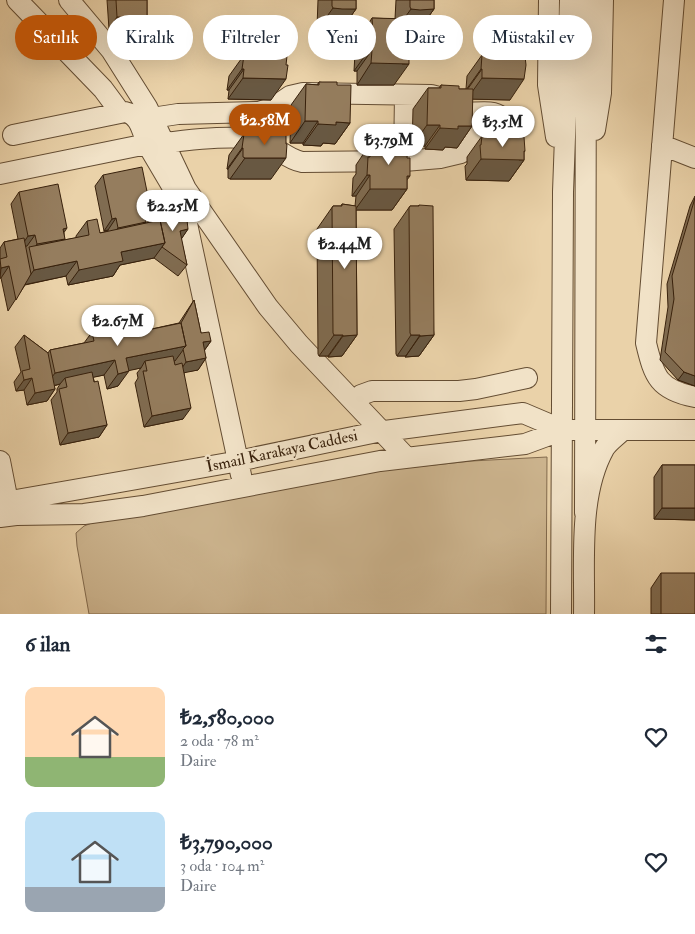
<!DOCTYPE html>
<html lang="tr">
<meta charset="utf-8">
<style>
:root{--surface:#fff;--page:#f6f6f7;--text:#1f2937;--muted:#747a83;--accent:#b45309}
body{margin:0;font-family:"IM FELL Double Pica",serif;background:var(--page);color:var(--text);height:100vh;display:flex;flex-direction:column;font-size:19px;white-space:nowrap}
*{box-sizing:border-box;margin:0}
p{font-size:16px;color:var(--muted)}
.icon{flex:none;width:28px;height:28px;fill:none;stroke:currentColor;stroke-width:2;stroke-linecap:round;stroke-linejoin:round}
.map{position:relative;height:614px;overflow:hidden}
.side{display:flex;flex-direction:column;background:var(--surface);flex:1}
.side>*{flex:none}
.guide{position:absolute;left:15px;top:15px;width:665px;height:45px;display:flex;gap:10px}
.price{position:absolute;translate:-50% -42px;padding:0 11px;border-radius:18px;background:#fff;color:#222;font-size:16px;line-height:32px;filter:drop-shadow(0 1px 2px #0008)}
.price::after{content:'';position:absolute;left:50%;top:30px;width:15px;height:11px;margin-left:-8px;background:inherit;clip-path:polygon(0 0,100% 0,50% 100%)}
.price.on{background:var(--accent);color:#fff}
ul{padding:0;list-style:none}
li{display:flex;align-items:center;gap:15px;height:125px;padding:0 25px}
li span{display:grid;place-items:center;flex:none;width:140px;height:100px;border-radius:10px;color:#555}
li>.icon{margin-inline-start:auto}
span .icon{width:60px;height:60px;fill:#fffc;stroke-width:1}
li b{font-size:21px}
h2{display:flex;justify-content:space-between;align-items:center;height:60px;padding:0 25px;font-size:21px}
.chip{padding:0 18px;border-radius:22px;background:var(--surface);box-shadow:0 5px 20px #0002;font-size:18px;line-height:45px}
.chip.on{background:var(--accent);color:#fff}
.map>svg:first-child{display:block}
</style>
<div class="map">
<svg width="695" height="614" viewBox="0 0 695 614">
<rect width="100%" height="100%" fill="#ead2a9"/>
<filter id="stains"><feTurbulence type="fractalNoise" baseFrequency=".004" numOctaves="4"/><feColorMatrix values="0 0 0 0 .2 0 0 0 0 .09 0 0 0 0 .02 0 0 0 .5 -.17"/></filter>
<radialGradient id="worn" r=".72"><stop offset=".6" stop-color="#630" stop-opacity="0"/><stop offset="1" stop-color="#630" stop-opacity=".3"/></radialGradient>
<path fill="#ccb48e" stroke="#826a4d" d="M547,457L546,614H89L77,546L76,533L84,526L97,521L376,471L472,461Z"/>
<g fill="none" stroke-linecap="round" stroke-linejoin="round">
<defs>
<path id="minor" d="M17,0L103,89L120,112
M69,0L111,50L147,107L186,189L268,307L299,344L406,457
M549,0L548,85L556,137
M674,0L646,343C654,377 659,390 695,397
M467,113C479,113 502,107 504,125C504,131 503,135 500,140L493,142H477
M152,118L178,114L259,112L274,107L290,96L303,93L431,95L447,99L461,107L467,113L468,142L461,153L440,158L404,161L302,162C286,159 276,146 261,141C240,134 187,140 164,143
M595,130L601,93L603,0
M13,135L125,112C140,115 142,131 147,144
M662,145L695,158
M404,161L405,95
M0,174L147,144L183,205L241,475
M354,401L361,395L372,391H459L476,389L527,378
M0,461L8,502
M0,503L228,463L377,432L523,413L563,430
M585,513L586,0
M0,517L16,515L84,514L143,506L380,461L525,444L563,430H695
M561,614L563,192L570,0
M584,614C585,562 578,496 604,449C608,442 617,436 623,430"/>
</defs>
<use href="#minor" stroke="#644d33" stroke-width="22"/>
<use href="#minor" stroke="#f1e2c7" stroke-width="20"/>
</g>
<path fill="#806c51" stroke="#38210c" d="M107,0H147V17L139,29H109Z
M318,0H356V9L341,30L327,31L318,29L317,27Z
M396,0H434V9L419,30L409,31L412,51L409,55L394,85H357V71H354L355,53L358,49V40L372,18L395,19Z
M244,55L271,100L228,99L229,90H227L229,76Z
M482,55L510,100L472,99V126L457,148L445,147L443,150L425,149V146H412L413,109L428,88H439L441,85L459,89H466L467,76Z
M319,82L337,85L350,123L335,144L323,143L321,146L303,145V143H290L291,105L306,84L317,85Z
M244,134L271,179H230L228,178V169H227L229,155Z
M482,136L524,153V160L509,181L466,180L465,166L467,164V157Z
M370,144L407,180V189L392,210H356L357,335L342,356L328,357V356H319L318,354L317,229L333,206H341L342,204L355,206L356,196H352L353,178L356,174V165Z
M103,175L145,220V223H147L155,211L178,222L188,229L181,239L187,265L178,276L154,258L120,265L113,276L68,285L66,276L25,285L8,311L1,278H0V248L4,242L18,239L11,204L19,192L64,233V240L76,238V236L87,221L100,233L108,231V230L104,231L95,186Z
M695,196V386L678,380L660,360L668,307L667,284L690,206Z
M419,205L434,335L419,356L405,357L406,356H397L396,354L394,229L410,206H418Z
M194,300L201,333L211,341L204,351L206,358L198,370L184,372L183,419L144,427L135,383L138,378L137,373L141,368L128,370L118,386L107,389L104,375L93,377L107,425L99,437L60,445L51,400L57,392V389L60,384L54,386L55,389L47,401L27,405L24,390L16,391L14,382L21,372L15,347L24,335L48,353L50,350L84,343L92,332H138L179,323Z
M662,465H695V520L654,519V477Z
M661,573L695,614H651V588Z"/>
<path fill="#685842" stroke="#38210c" d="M333,8L356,9L341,30L327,31L318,29Z
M411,9H434L419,30L405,31L396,30Z
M117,17H147L139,29H109Z
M369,50H372L357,71H354Z
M409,51H412L402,64H409L394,85H357L371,63Z
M242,69H244L229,90H227Z
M481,69H482L467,90H466Z
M243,78L286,79L271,100L228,99Z
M482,78L524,79L510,100L467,99Z
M305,121H318L303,143H290Z
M336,122L350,123L335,144L323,143L321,146L303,145L318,124Z
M427,125H440L425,146H412Z
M458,126H472L457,148L445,147L443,150L425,149L440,128Z
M242,148H243L228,169H227Z
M525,151L519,160H524L509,181L466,180L481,159Z
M245,158H286L271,179H230Z
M367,175H370L356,196H352Z
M407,176H410L400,189H407L392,210H355L370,189Z
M151,211L143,223L146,222L137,234L110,239L118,228L144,213Z
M116,218L108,230L104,231L112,219Z
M67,228L59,240L65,239L57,250L31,254L37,244L63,229Z
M188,229L180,241V231Z
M35,235L27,246L20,248L28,236Z
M165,243L154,258L120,265L113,276L68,285L79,270L121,252Z
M77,261L66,276L23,285L34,270Z
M9,266L1,278H0L1,268Z
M334,335H343L328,356H319Z
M357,335L342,356L328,357L343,336Z
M411,335H420L406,356H397Z
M434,335L419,356L405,357L420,336Z
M211,341L203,352V342Z
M186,346L175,361L148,366L145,361L141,368L118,373L126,358Z
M206,358L198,370L178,374L186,362Z
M115,360L104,375L67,383L65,378L60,384L44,388L55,373Z
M129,371L118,386L107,389L118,374Z
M684,372L695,376V386L678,380Z
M32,378L24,390L16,391L24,380Z
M55,389L47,401L27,405L35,393Z
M191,408L183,419L144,427L152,416Z
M107,425L99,437L60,445L68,433Z
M662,508H695V520L654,519Z"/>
<path fill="#957d5e" stroke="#38210c" d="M116,0H147V17H117Z
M332,0H356V9H342L333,8L332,6Z
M410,0H434V9L420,10L411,9L410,7Z
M372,18L410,19L409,32H412V51H409V64L371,63L372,50H369L370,32H373Z
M244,55H285L287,56L286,65H288L286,79L243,78L244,69H242Z
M482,55L525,56L526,65L524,79L482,78V69H481Z
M319,82H337V85H351L350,123L336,122V125L318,124V121H305L306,84L319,85Z
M441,85L459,86V89H473L472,126H458V129L440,128V125H427L428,88H441Z
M244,134L286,135V144H287L286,158H245L243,157V148H242Z
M482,136L524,137L525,151H524V160L481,159L480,145H481Z
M370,144H408L407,158H410V176H407V189H370V175H367L368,157H370Z
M142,167L151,211L144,213L146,222L118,228L116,218L112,219L103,175Z
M58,184L67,228L63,229L65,239L37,244L35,235L28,236L19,192Z
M695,198V376L684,372L665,352L674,299L672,276Z
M342,204L356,206L357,335L343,336V335H334L333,333L332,208L333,206H342Z
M419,205L433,206L434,335L420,336V335H411L410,333L409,208L410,206H419Z
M175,207L178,222L187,220L188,229L180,231L187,265L162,247L165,243L160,220L157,221L155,211Z
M97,219L100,233L160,220L165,243L121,252L123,261L79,270L77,261L34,270L29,247L89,235L87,221Z
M24,238L31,274L16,300L9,266L1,268L0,259L7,257L4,242Z
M194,300L201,333L209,332L211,341L203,342L206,358L186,362L183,349L186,346L181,323Z
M136,323L138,332L181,323L186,346L126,358L129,371L118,374L115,360L55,373L50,350L94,341L92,332Z
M24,335L48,353L55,389L35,393L32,378L24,380L22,371L30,369Z
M173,356L175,365L182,363L191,408L152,416L143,371H147L145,361Z
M92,372L94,382L98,381L107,425L68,433L59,389L67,387L65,378Z
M662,465H695V508H662Z
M661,573H695V614H661Z"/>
<g text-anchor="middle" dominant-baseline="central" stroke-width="5" stroke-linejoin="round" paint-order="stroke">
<g font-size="16" fill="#38210c" stroke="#f1e2c7">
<text transform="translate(282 451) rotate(-12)">İsmail Karakaya Caddesi</text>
</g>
</g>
<rect width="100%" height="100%" filter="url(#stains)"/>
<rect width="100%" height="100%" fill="url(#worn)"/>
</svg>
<b class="price on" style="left:265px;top:146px">₺2.58M</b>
<b class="price" style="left:503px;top:148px">₺3.5M</b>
<b class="price" style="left:389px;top:166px">₺3.79M</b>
<b class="price" style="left:173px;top:232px">₺2.25M</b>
<b class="price" style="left:345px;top:270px">₺2.44M</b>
<b class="price" style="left:118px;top:347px">₺2.67M</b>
<div class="guide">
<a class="chip on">Satılık</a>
<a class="chip">Kiralık</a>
<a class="chip">Filtreler</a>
<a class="chip">Yeni</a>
<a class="chip">Daire</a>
<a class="chip">Müstakil ev</a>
</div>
</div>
<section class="side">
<h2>6 ilan<svg class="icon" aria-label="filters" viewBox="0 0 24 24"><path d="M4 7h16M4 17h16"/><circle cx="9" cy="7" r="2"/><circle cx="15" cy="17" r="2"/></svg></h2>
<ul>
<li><span style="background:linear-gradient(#ffd9b3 70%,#8fb573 0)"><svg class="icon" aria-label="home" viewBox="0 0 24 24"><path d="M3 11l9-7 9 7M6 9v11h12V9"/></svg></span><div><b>₺2,580,000</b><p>2 oda · 78 m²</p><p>Daire</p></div><svg class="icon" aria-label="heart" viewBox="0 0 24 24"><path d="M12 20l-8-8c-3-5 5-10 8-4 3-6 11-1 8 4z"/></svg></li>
<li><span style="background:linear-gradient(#bfe0f5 75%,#9aa5b1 0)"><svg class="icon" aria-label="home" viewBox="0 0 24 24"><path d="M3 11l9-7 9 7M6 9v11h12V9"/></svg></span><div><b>₺3,790,000</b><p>3 oda · 104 m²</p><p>Daire</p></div><svg class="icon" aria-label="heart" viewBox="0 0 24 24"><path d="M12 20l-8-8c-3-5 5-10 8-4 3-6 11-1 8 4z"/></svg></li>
</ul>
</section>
